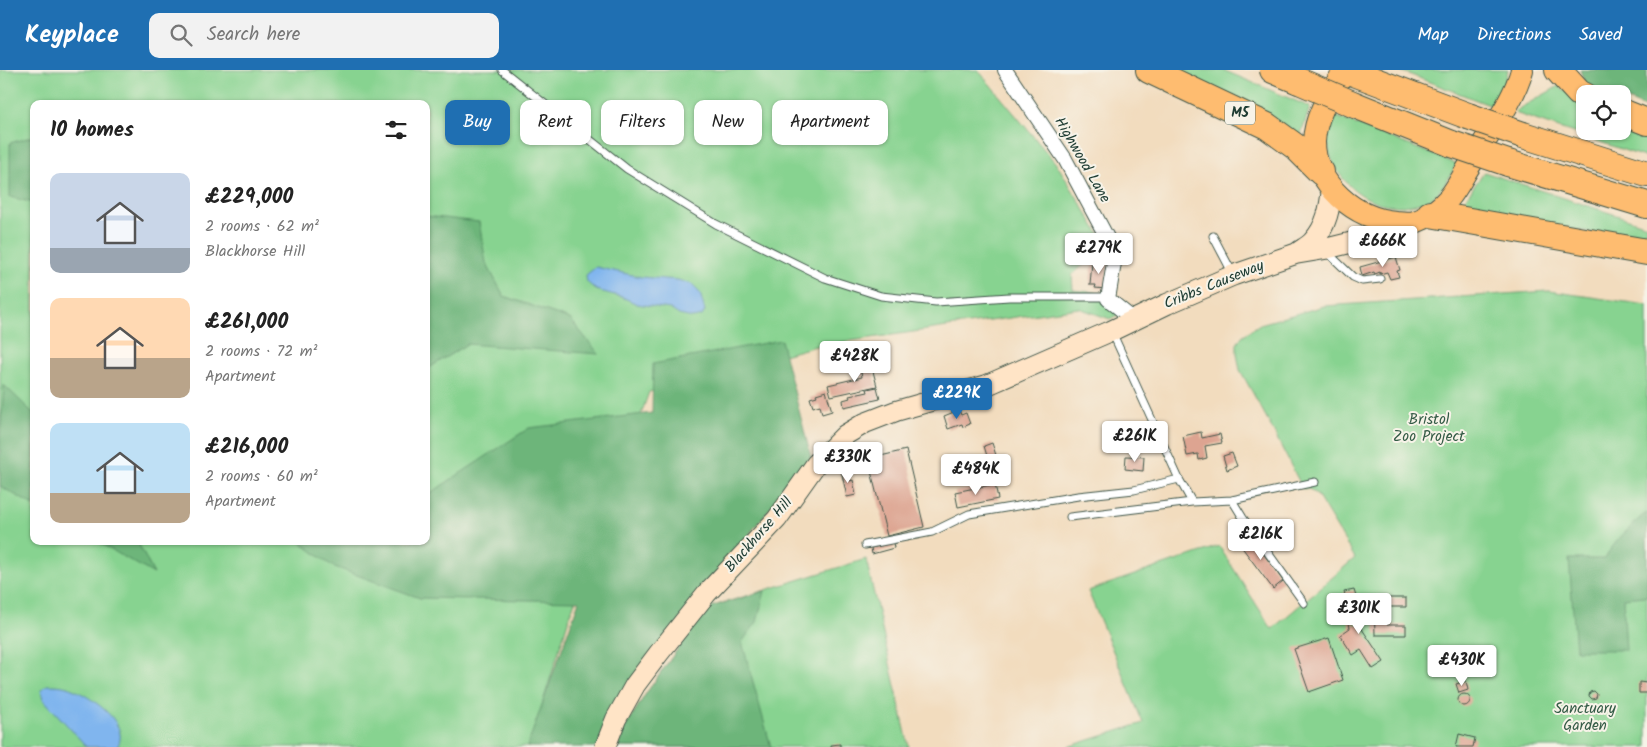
<!DOCTYPE html>
<meta charset="utf-8">
<style>
:root{--surface:#fff;--page:#f2f2f2;--text:#222;--muted:#767676;--accent:#1f6fb2}
body{margin:0;font-family:Kalam,sans-serif;background:var(--page);color:var(--text);height:100vh;display:flex;flex-direction:column;font-size:19px;white-space:nowrap}
*{box-sizing:border-box;margin:0}
p{font-size:16px;color:var(--muted)}
.icon{flex:none;width:28px;height:28px;fill:none;stroke:currentColor;stroke-width:2;stroke-linecap:round;stroke-linejoin:round}
.map{position:relative;flex:1;overflow:hidden}
.panel{position:absolute;left:30px;top:30px;width:400px;height:445px;display:flex;flex-direction:column;background:var(--surface);border-radius:10px;box-shadow:0 1px 4px #0004}
.panel>*{flex:none}
.top-card{position:absolute;left:445px;top:30px;width:475px;height:45px;display:flex;gap:10px}
.controls{position:absolute;left:1576px;top:15px;display:grid;gap:10px}
.controls a{display:grid;place-items:center;width:55px;height:55px;border-radius:10px;background:var(--surface);box-shadow:0 1px 4px #0004;font-size:25px}
.price{position:absolute;translate:-50% -42px;padding:0 11px;border-radius:5px;background:#fff;color:#222;font-size:16px;line-height:32px;filter:drop-shadow(0 1px 2px #0008)}
.price::after{content:'';position:absolute;left:50%;top:30px;width:15px;height:11px;margin-left:-8px;background:inherit;clip-path:polygon(0 0,100% 0,50% 100%)}
.price.on{background:var(--accent);color:#fff}
ul{padding:0;list-style:none}
li{display:flex;align-items:center;gap:15px;height:125px;padding:0 20px}
li span{display:grid;place-items:center;flex:none;width:140px;height:100px;border-radius:10px;color:#555}
li>.icon{margin-inline-start:auto}
span .icon{width:60px;height:60px;fill:#fffc;stroke-width:1}
li b{font-size:21px}
h2{display:flex;justify-content:space-between;align-items:center;height:60px;padding:0 20px;font-size:21px}
.tag{padding:0 18px;border-radius:10px;background:var(--surface);box-shadow:0 1px 4px #0004;font-size:18px;line-height:45px}
.tag.on{background:var(--accent);color:#fff}
header{display:flex;align-items:center;gap:30px;box-sizing:border-box;height:70px;padding:0 25px;background:var(--accent);color:#fff}
header strong{font-size:24px}
nav{display:flex;gap:28px;margin-inline-start:auto;font-size:18px}
.search{width:350px;height:45px;background:var(--page);display:flex;align-items:center;gap:12px;box-sizing:border-box;padding:0 18px;border-radius:10px;color:var(--muted);font-size:19px}
.map>svg:first-child{display:block}
</style>
<header>
<strong>Keyplace</strong>
<div class="search"><svg class="icon" aria-label="search" viewBox="0 0 24 24"><circle cx="10" cy="10" r="6"/><path d="M15 15l6 6"/></svg>Search here</div>
<nav><a>Map</a><a>Directions</a><a>Saved</a></nav>
</header>
<div class="map">
<svg width="1647" height="677" viewBox="0 0 1647 677">
<rect width="100%" height="100%" fill="#f7f3e8"/>
<filter id="ink" filterUnits="userSpaceOnUse"><feTurbulence type="fractalNoise" baseFrequency=".02" numOctaves="2"/><feDisplacementMap in="SourceGraphic" scale="10" xChannelSelector="R" yChannelSelector="G"/><feConvolveMatrix kernelMatrix="1 2 1 2 8 2 1 2 1" color-interpolation-filters="sRGB"/></filter>
<filter id="wash" filterUnits="userSpaceOnUse"><feTurbulence type="fractalNoise" baseFrequency=".0096" numOctaves="4" result="noise"/><feDisplacementMap in="SourceGraphic" scale="20" xChannelSelector="R" yChannelSelector="G"/><feGaussianBlur stdDeviation="1.12" result="paint"/><feColorMatrix in="noise" values="0 0 0 0 0 0 0 0 0 0 0 0 0 0 0 0 0 1.4 0 .05"/><feComposite in="paint" operator="in"/></filter>
<g filter="url(#wash)">
<rect width="100%" height="100%" fill="#f2dcbe"/>
<path fill="#87d390" stroke="#538862" fill-rule="evenodd" d="M0,0H978L1058,96L1106,175L1072,205L1073,220L1109,224L1121,243L1110,249L1079,238L816,276L649,322L569,548L529,677H0ZM34,34H426V471H34Z
M1175,0H1223L1310,37L1300,67Z
M1398,0H1508L1505,13L1492,36Z
M1559,16L1585,35V61H1622L1623,51L1647,61V88L1515,43L1520,38Z
M1330,44L1457,94C1450,105 1443,120 1432,128C1424,133 1413,135 1403,136C1363,138 1326,104 1327,63C1327,57 1329,50 1330,44Z
M1484,102L1647,155V173L1462,138L1463,132Z
M1549,221L1647,235V677H1067L1143,653L1088,521L1219,476L1272,559L1355,488L1317,425L1309,419H1303L1264,343L1240,300L1237,284V274L1242,266L1260,254L1324,236Z
M866,489L909,677H618L625,657L647,622L707,538Z"/>
<path fill="#6db57a" stroke="#467957" d="M1580,0H1647V38L1623,28L1622,24H1611L1585,14Z
M34,66V133L10,127V73Z
M426,146L479,152L486,193L504,226L570,249L599,284L467,274L426,300Z
M781,270L811,387L617,630L599,677H527L579,531L420,528L332,496L299,471H426V426L529,358L652,343L653,294Z
M4,315L34,344V436L0,416V367Z
M1647,443V526L1623,528L1626,580H1576L1569,489H1605C1613,472 1629,459 1642,446Z
M96,471H137L154,504Z
M765,521L757,552L742,572L771,677H618L625,657L647,622L707,538Z"/>
<path fill="#80b5ee" stroke="#507991" d="M596,197L641,207L678,210L691,214L700,223L705,241L702,246L693,248L679,245L670,239L637,234L622,227L596,220L587,212L586,205Z
M47,615C54,615 61,615 67,617C86,623 133,653 117,677H87L43,629L41,620Z"/>
<g id="blocks">
<path fill="#dda491" d="M1396,187L1400,200L1397,201L1399,207L1390,209L1387,202L1380,204V202L1375,204L1374,202L1362,206L1360,197Z
M1092,192L1109,194L1106,219L1095,218L1096,215H1090Z
M871,294L877,316L831,326L828,315L862,307L860,297Z
M877,317L880,329L844,337L843,330L850,328L849,326L868,322L867,319Z
M826,321L832,341L822,344L820,335L813,337L810,328L817,326L816,324Z
M959,340L961,345L966,343L970,354L963,357L962,354L948,359L944,346Z
M1201,362L1202,368L1220,364L1222,373L1205,376L1207,388L1199,390L1198,384L1187,386L1183,366Z
M992,373L1005,413L996,416L984,376Z
M906,380L924,457L887,466L868,389Z
M1232,383L1237,396L1227,400L1223,386Z
M1126,386L1144,387L1143,401L1125,399Z
M847,398L850,411L853,410L856,425L847,427L841,400Z
M995,414L998,429L958,437L955,422Z
M1249,464L1283,511L1273,519L1238,472Z
M893,473L894,478L872,484L871,478Z
M1354,520L1360,540L1351,542L1355,555L1358,553L1384,592L1373,599L1361,580L1353,585L1340,565L1350,558L1347,544L1351,542L1350,543L1344,522Z
M1374,528H1406V537H1387V555H1406V565H1375Z
M1329,568L1343,610L1309,622L1294,579Z
M1466,611L1468,620L1459,623L1456,614Z
M1639,612L1647,613V623H1639Z
M1594,621L1597,624L1596,628L1592,629L1589,626L1590,622Z
M1458 630a6 6 0 1 1 12 0a6 6 0 1 1-12 0Z
M1459,664L1475,668L1473,677H1456Z
M840,674V677H831V675Z"/>
</g>
</g>
<g filter="url(#ink)">
<use href="#blocks" fill-opacity="0" stroke="#3f5549" stroke-width="1"/>
<g fill="none" stroke-linecap="round" stroke-linejoin="round">
<defs>
<path id="lane" d="M502,0L627,99L716,154L825,208L881,226L936,232L1009,227H1104L1108,229
M1213,166L1233,204
M1327,182L1353,207L1362,211L1380,209
M1112,262L1179,409L1192,432L1232,430L1315,412
M1232,430L1243,448L1304,533
M1070,447L1192,432
M865,475L932,462L969,444L1078,426L1134,420L1179,409"/>
<path id="street" d="M1005,0L1065,89L1112,177L1114,193L1108,229L1134,250"/>
<path id="secondary" d="M1297,183C1302,179 1309,176 1313,171C1327,156 1330,137 1332,118
M605,677L616,649L635,615L659,583L706,524L777,449L816,394L845,365L865,353L896,341L987,315L1111,261L1167,234L1234,205L1295,184L1325,179L1378,166L1413,153"/>
<path id="primary" d="M1345,0C1331,23 1315,44 1314,72C1314,114 1356,150 1396,152C1402,152 1409,154 1415,152C1427,148 1440,138 1449,128C1458,117 1465,102 1473,90C1489,63 1514,31 1522,0"/>
<path id="highway" d="M1149,0L1267,56L1296,77L1321,102
M1273,0L1299,11
M1346,0L1468,46
M1558,0L1579,23L1585,26
M1355,35L1452,74
M1622,42L1647,52
M1523,65L1647,104
M1508,93L1647,135
M1430,144L1647,182"/>
</defs>
<use href="#lane" stroke="#3f5549" stroke-width="9"/>
<use href="#street" stroke="#3f5549" stroke-width="16"/>
<use href="#secondary" stroke="#3f5549" stroke-width="22"/>
<use href="#primary" stroke="#3f5549" stroke-width="24"/>
<use href="#highway" stroke="#3f5549" stroke-width="28"/>
<use href="#lane" stroke="#fff" stroke-width="7"/>
<use href="#street" stroke="#fff" stroke-width="14"/>
<use href="#secondary" stroke="#ffe4c6" stroke-width="20"/>
<use href="#primary" stroke="#febc70" stroke-width="22"/>
<use href="#highway" stroke="#febc70" stroke-width="26"/>
<defs>
<path id="highway-bridge" d="M1299,11L1355,35
M1468,46L1523,65
M1452,74L1508,93"/>
</defs>
<use href="#highway-bridge" stroke="#3f5549" stroke-width="28" stroke-linecap="butt"/>
<use href="#highway-bridge" stroke="#febc70" stroke-width="26"/>
</g>
</g>
<g text-anchor="middle" dominant-baseline="central" stroke-width="4" stroke-linejoin="round" paint-order="stroke">
<rect fill="#f7f3e8" stroke="#60746a" stroke-width="1" x="1225" y="31.5" width="30" height="23" rx="4"/>
<g font-size="14" font-weight="bold" fill="#1f3d34">
<text x="1240" y="43">M5</text>
</g>
<g font-size="15" fill="#1f3d34" stroke="#f7f3e8">
<text transform="translate(1082 90) rotate(60)">Highwood Lane</text>
<text transform="translate(1214 215) rotate(-22)">Cribbs Causeway</text>
<text transform="translate(759 465) rotate(-49)">Blackhorse Hill</text>
</g>
<g font-size="15" fill="#345b46" stroke="#f7f3e8">
<text x="1429" y="350">Bristol<tspan x="1429" dy="17">Zoo Project</tspan></text>
<text x="1585" y="639">Sanctuary<tspan x="1585" dy="17">Garden</tspan></text>
</g>
</g>
</svg>
<div class="controls">
<a><svg class="icon" aria-label="locate" viewBox="0 0 24 24"><circle cx="12" cy="12" r="6"/><path d="M12 2v4M12 18v4M2 12h4M18 12h4"/></svg></a>
</div>
<b class="price" style="left:1383px;top:198px">£666K</b>
<b class="price" style="left:1099px;top:205px">£279K</b>
<b class="price" style="left:855px;top:313px">£428K</b>
<b class="price on" style="left:957px;top:350px">£229K</b>
<b class="price" style="left:1135px;top:393px">£261K</b>
<b class="price" style="left:848px;top:414px">£330K</b>
<b class="price" style="left:976px;top:426px">£484K</b>
<b class="price" style="left:1261px;top:491px">£216K</b>
<b class="price" style="left:1359px;top:565px">£301K</b>
<b class="price" style="left:1462px;top:617px">£430K</b>
<div class="top-card">
<a class="tag on">Buy</a>
<a class="tag">Rent</a>
<a class="tag">Filters</a>
<a class="tag">New</a>
<a class="tag">Apartment</a>
</div>
<section class="panel">
<h2>10 homes<svg class="icon" aria-label="filters" viewBox="0 0 24 24"><path d="M4 7h16M4 17h16"/><circle cx="9" cy="7" r="2"/><circle cx="15" cy="17" r="2"/></svg></h2>
<ul>
<li><span style="background:linear-gradient(#c9d6e8 75%,#9aa5b1 0)"><svg class="icon" aria-label="home" viewBox="0 0 24 24"><path d="M3 11l9-7 9 7M6 9v11h12V9"/></svg></span><div><b>£229,000</b><p>2 rooms · 62 m²</p><p>Blackhorse Hill</p></div></li>
<li><span style="background:linear-gradient(#ffd9b3 60%,#b9a48a 0)"><svg class="icon" aria-label="home" viewBox="0 0 24 24"><path d="M3 11l9-7 9 7M6 9v11h12V9"/></svg></span><div><b>£261,000</b><p>2 rooms · 72 m²</p><p>Apartment</p></div></li>
<li><span style="background:linear-gradient(#bfe0f5 70%,#b9a48a 0)"><svg class="icon" aria-label="home" viewBox="0 0 24 24"><path d="M3 11l9-7 9 7M6 9v11h12V9"/></svg></span><div><b>£216,000</b><p>2 rooms · 60 m²</p><p>Apartment</p></div></li>
</ul>
</section>
</div>
